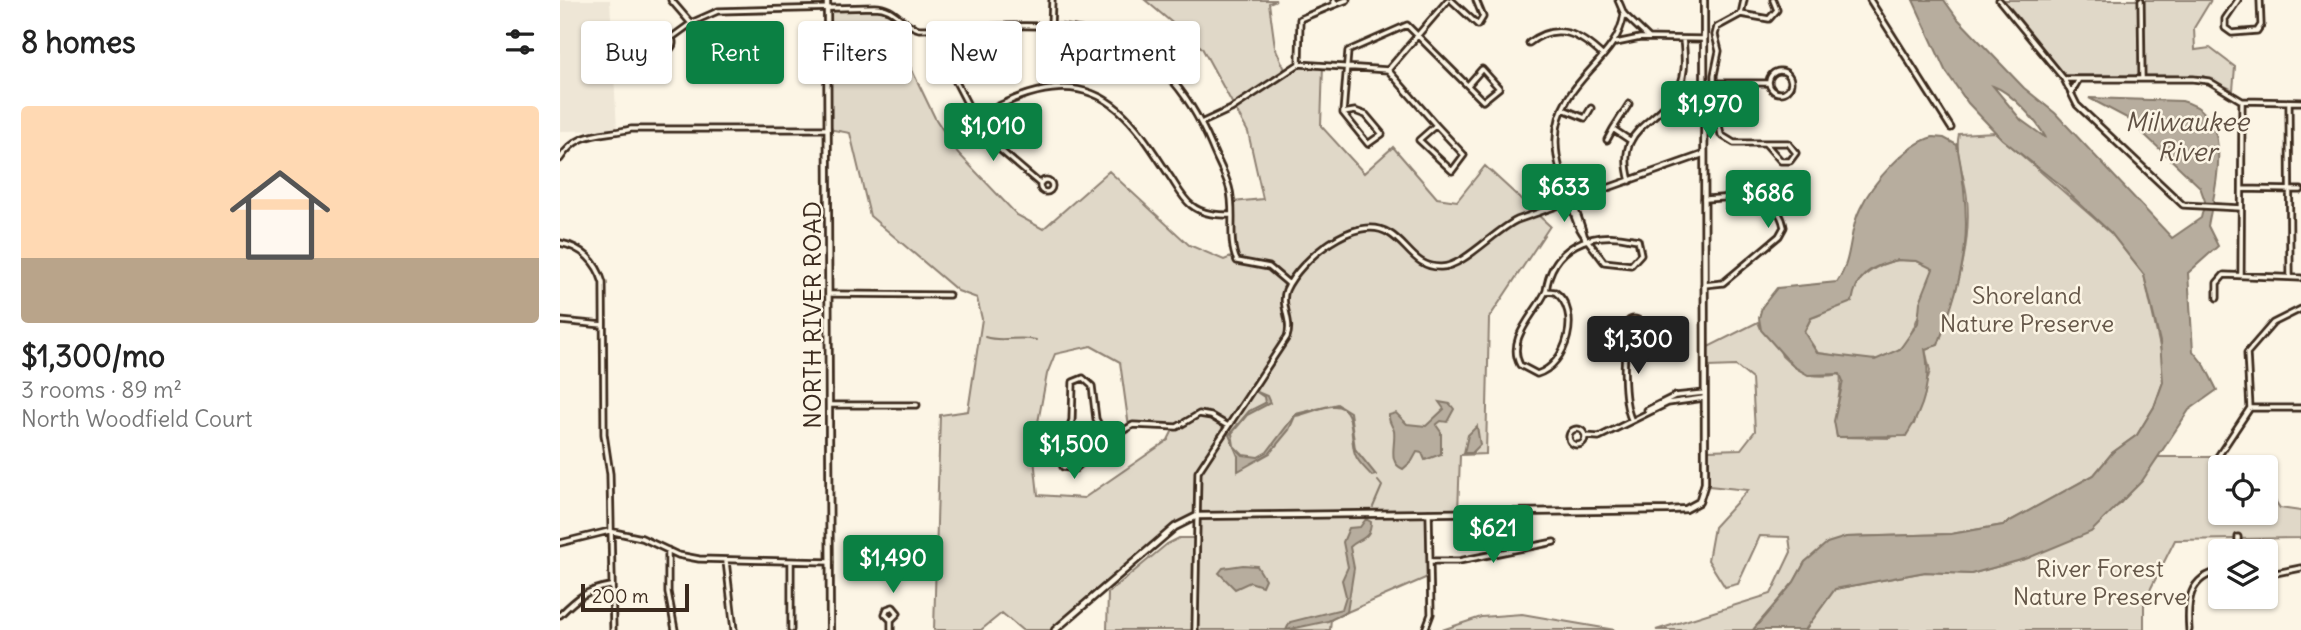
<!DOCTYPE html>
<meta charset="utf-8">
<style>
:root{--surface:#fff;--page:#f6f6f6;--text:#222;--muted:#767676;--accent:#0b8043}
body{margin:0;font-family:Delius,sans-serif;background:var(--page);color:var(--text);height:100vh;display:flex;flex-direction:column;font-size:26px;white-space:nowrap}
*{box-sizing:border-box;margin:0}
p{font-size:23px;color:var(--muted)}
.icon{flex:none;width:38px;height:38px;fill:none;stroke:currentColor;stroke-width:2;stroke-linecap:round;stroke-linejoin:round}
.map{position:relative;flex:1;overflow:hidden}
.side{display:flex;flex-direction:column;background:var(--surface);width:560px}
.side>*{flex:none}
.guide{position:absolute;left:21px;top:21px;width:665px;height:63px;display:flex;gap:14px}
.buttons{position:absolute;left:1648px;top:455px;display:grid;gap:14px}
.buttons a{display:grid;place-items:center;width:70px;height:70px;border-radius:7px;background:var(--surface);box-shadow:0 2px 5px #0004;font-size:35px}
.scale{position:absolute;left:21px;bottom:18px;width:108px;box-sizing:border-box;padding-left:7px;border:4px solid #3b2a1e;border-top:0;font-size:19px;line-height:24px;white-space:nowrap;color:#3b2a1e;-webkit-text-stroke:5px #fcf5e5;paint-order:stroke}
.price{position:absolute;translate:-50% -60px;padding:0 16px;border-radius:7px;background:var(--accent);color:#fff;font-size:23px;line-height:46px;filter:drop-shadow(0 2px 4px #0008)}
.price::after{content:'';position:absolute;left:50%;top:42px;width:21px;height:16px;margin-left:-10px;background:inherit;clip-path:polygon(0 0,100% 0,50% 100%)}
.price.current{background:#222;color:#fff}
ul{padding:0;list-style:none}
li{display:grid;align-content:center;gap:14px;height:371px;padding:0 21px}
li span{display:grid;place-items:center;height:217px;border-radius:7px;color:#555}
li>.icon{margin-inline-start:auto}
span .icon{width:126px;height:126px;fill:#fffc;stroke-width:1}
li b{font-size:30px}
h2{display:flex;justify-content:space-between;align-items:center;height:84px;padding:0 21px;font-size:30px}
.chip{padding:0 24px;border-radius:7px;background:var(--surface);box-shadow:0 2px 5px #0004;font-size:24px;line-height:63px}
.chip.current{background:var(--accent);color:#fff}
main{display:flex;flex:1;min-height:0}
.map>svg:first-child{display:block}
</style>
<main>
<section class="side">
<h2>8 homes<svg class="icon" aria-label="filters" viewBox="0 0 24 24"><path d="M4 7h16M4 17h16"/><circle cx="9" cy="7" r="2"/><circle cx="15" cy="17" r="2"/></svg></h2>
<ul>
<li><span style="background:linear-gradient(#ffd9b3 70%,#b9a48a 0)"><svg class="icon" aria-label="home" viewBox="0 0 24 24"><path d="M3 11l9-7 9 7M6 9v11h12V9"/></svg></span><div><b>$1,300/mo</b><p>3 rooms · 89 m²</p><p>North Woodfield Court</p></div></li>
</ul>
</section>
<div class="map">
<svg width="1741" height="630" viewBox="0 0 1741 630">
<rect width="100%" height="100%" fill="#fcf5e5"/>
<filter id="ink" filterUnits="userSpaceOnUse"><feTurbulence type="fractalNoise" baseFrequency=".0143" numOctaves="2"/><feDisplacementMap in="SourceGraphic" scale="14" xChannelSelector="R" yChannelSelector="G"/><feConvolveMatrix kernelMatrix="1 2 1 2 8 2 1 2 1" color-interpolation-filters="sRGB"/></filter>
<g filter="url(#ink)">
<path fill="#eee6d6" d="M0,0H50L57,130L0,131Z"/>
<path fill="#e0d8c8" stroke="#8e8173" stroke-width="2" fill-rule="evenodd" d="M585,0H716L709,3L715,47L726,72L739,64L763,65L761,126L804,173L833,147L877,198L897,201L925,166L990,226L929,318L926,454L900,455L898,513H869L870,576L771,619L770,630H635L637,517L625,521L495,630H462L442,613L421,630H374L380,415L408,411L422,319L417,298L398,291L310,216L290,133L268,129L267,8L325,7L344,23L336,37L375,118L398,153L457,215L483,229L549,171L629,245L664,260L676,255L673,202L703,199L688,132L642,48ZM531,346L560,362L569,427L587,423L614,428L608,440L524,498L478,495L473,449L487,374L495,354Z
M1444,0H1651L1634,28L1635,50L1650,48L1675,67L1673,90L1643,76L1505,75Z
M1435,132L1551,233L1584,275L1602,356L1603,382L1594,407L1577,435L1552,453L1534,475L1443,525L1391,534L1286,537L1245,562L1234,582L1193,630H1096L1211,594L1231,552L1229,537L1200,536L1178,584L1165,587L1148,560L1154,527L1188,490L1149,486L1148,450L1181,449L1195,431L1192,379L1176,366L1148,367V347L1198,322C1202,336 1220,344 1222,356C1241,375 1253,379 1280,374C1284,385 1272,415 1277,437L1330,438L1354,424L1370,371L1365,349L1378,345C1394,297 1412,250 1407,198C1405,176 1394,155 1399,134Z
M1338,260L1357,261L1374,268C1360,300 1358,359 1311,360C1293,360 1275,355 1258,353L1244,332L1251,318C1292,306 1291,269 1338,260Z
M1598,457H1660L1661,513H1706V496H1712L1720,508L1741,511V538L1615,540L1584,602V630H1245L1275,589L1365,572L1411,574L1468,558L1559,505Z
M619,538H634L633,630H547L548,593L607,544Z
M962,614L1055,630H882L921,617Z"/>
<path fill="#b7ad9e" stroke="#85796b" stroke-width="2" fill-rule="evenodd" d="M1353,0H1384L1397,18L1464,88L1495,113L1612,238L1641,218L1645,201L1640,187L1567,118L1529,98L1622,101C1677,114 1655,187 1648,226L1658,246L1628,273L1633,351L1645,366L1657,390L1629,410L1582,481L1531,532L1468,558L1411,574L1365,572L1275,589L1245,630H1193L1234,582L1245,562L1267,543L1286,537L1391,534L1443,525L1534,475L1552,453L1577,435L1594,407L1603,382L1600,342L1584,275L1551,233L1501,186L1442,139L1408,103L1385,70ZM1433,86C1451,92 1476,120 1486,138L1461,120Z
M1373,137L1384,138L1397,145C1414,230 1407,265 1378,345L1365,349C1372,381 1364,408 1346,436L1277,437L1274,421L1283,381L1280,374L1248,375L1233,366L1201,330L1199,318L1202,307L1217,288L1277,282C1293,259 1288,233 1300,209C1312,183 1346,144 1373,137ZM1338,260L1357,261L1373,269L1360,302L1358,323L1340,349L1315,360L1257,353L1244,332L1251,318L1292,302C1296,275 1312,265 1338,260Z
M695,391L707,396L710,403L687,415L672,433L674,446L683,455L698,457L707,452L736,414L777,404L790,412L795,449L816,475L812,476C806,469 798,463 795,454C789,438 797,404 772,406C760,407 748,414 735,416L729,430L710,453L678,471V456L669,435L689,411L705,403L704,397Z
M879,402L890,404L894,409L887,422L881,421L876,425L881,432V454L865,460L862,453L857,452L852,461L843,469C827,462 836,445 834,431C832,424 828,422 829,415L836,413L847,424L866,426L884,409Z
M917,426L920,445L912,453H904L908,435Z
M806,519L811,522C811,540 799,538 790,547L794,568L787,612L768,621L726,630L730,622L782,609L786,596L782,580L788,567L783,542L789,528L800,527Z
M683,565L697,566L705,579L702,586L690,582L675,589L659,573L663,568Z"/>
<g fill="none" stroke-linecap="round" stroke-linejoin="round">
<path stroke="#85796b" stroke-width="2" d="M425,337C443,343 458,335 476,340
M813,507L822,486L818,481"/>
<defs>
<path id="street" d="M111,0L142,36L150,69
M774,0V5L787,0
M891,0L918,25L923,17L916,0
M1058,0L1064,14L1088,37
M1310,0L1391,128
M1439,0L1504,79L1517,105L1623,205L1681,208
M1581,0L1582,79
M1678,0L1665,19V28L1672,33L1697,31L1701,25L1700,0
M1181,14L1184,0
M491,26L492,0
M374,28L383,57L424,136L480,184
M99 43a7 7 0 1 1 14 0a7 7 0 1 1-14 0Z
M111,38L133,22L158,11L315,7C335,7 340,24 359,29C491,26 591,2 652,147C657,160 665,173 669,187C676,210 667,239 677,261L709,267L729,284
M969,43C997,21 1020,34 1043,56
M1056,43L1080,38L1144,39
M739,64L828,70L888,0
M739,64L740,19L774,5
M828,70L876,125
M1209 82a11 11 0 1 1 22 0a11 11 0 1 1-22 0Z
M1504,79H1633L1649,81L1682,101L1741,102
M1145,86L1155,83H1208
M1511,93L1519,79
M1729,103L1730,277
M1003,109L1025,118L1031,108
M795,111L806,115L822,134L808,144L783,113Z
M783,113L788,51L847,25L923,101L939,88L922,69L908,85
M412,118C438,107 463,92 492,89C552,81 581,133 609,175C616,185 622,198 631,205C643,215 658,215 672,215
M643,122L671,109L739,64
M876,125L904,155L892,171L859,140Z
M1053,129L1069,104
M1047,140L1053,129L1071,141
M1205,143H1174L1161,135L1154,100V75L1159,51L1155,35L1157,27L1181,14L1209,19L1217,10L1213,0
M1205,143H1228L1236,153L1230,161H1221Z
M0,159C18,130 42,136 71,129H268
M480 186a6 6 0 1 1 12 0a6 6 0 1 1-12 0Z
M1070,181C1056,130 1089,128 1114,96C1127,80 1125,58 1123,39
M1682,189L1741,190
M1025,239C1018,205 995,176 996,140C997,79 1057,64 1064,14
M0,243C22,247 37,262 43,283L44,434L50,474L53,630
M1681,274L1682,101
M1144,285L1163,283L1219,236L1224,227C1217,189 1174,198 1144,199
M986,291C992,246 1031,230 1072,239L1078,240L1081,254L1071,265L1044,262C1030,242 1014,229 1012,204
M986,291L995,292C1022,311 1007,365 977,374L960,365C946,338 975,315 986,291Z
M271,294L389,295
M1657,298V283L1664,275L1741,278
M1066 327a8 8 0 1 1 16 0a8 8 0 1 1-16 0Z
M0,321L43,325
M1069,333C1062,352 1063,401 1071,419
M523,378L532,386L536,419L547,440L515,469L503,467L499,456L512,420L513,382Z
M269,405H357
M1691,408H1741
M1087,410L1115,396L1144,393
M1009 437a8 8 0 1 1 16 0a8 8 0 1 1-16 0Z
M1025,436L1039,437L1108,403L1144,398
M547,440L573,425L617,427L639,414L651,416L668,426
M1655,461L1690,408L1687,353L1713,323L1741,309
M1678,537V551
M0,543L49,531L82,538L118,555L139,559L270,562
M108,550V592L115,630
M166,561L174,630
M870,561H899L994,542
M231,562V630
M1706,575L1741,568
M0,615C17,598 26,590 50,586
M331,630V620L325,614L327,609L333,607L338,613L331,620
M635,630L638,472L727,337C733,321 720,306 726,290C739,261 796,212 829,233C848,244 855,268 881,267C903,267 934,231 957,220L1144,154
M865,630L871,614L869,513
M1629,630C1627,602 1628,577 1661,571"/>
<path id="secondary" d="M267,0L270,630
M495,630L615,527L637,516L1110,510L1126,509L1139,502L1145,483L1144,0"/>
</defs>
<use href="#street" stroke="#3b2a1e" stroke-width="9"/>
<use href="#secondary" stroke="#3b2a1e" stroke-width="10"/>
<use href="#street" stroke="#fcf5e5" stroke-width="3.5"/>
<use href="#secondary" stroke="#fcf5e5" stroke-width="4.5"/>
</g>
</g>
<g text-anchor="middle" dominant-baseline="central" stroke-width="5" stroke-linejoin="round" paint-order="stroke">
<g font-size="24" fill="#645648" stroke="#fcf5e5">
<text x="1467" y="295">Shoreland<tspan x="1467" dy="28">Nature Preserve</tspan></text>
<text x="1540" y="568">River Forest<tspan x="1540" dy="28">Nature Preserve</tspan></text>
</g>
<g font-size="24" fill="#3b2a1e" stroke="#fcf5e5">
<text transform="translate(252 315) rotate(-90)">NORTH RIVER ROAD</text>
</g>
<g font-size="26" font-style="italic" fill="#605144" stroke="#fcf5e5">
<text x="1627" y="121">Milwaukee<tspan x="1627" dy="30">River</tspan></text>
</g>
</g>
</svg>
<div class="buttons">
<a><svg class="icon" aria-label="locate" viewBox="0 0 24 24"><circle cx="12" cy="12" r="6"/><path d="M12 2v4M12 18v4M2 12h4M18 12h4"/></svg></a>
<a><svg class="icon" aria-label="layers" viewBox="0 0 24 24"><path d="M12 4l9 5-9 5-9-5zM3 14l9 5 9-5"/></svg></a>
</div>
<div class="scale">200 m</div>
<b class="price" style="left:1150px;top:141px">$1,970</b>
<b class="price" style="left:433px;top:163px">$1,010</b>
<b class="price" style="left:1004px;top:224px">$633</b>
<b class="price" style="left:1208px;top:230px">$686</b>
<b class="price current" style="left:1078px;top:376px">$1,300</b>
<b class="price" style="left:514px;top:481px">$1,500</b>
<b class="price" style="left:933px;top:565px">$621</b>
<b class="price" style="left:333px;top:595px">$1,490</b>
<div class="guide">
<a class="chip">Buy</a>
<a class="chip current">Rent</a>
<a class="chip">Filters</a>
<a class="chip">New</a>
<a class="chip">Apartment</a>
</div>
</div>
</main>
